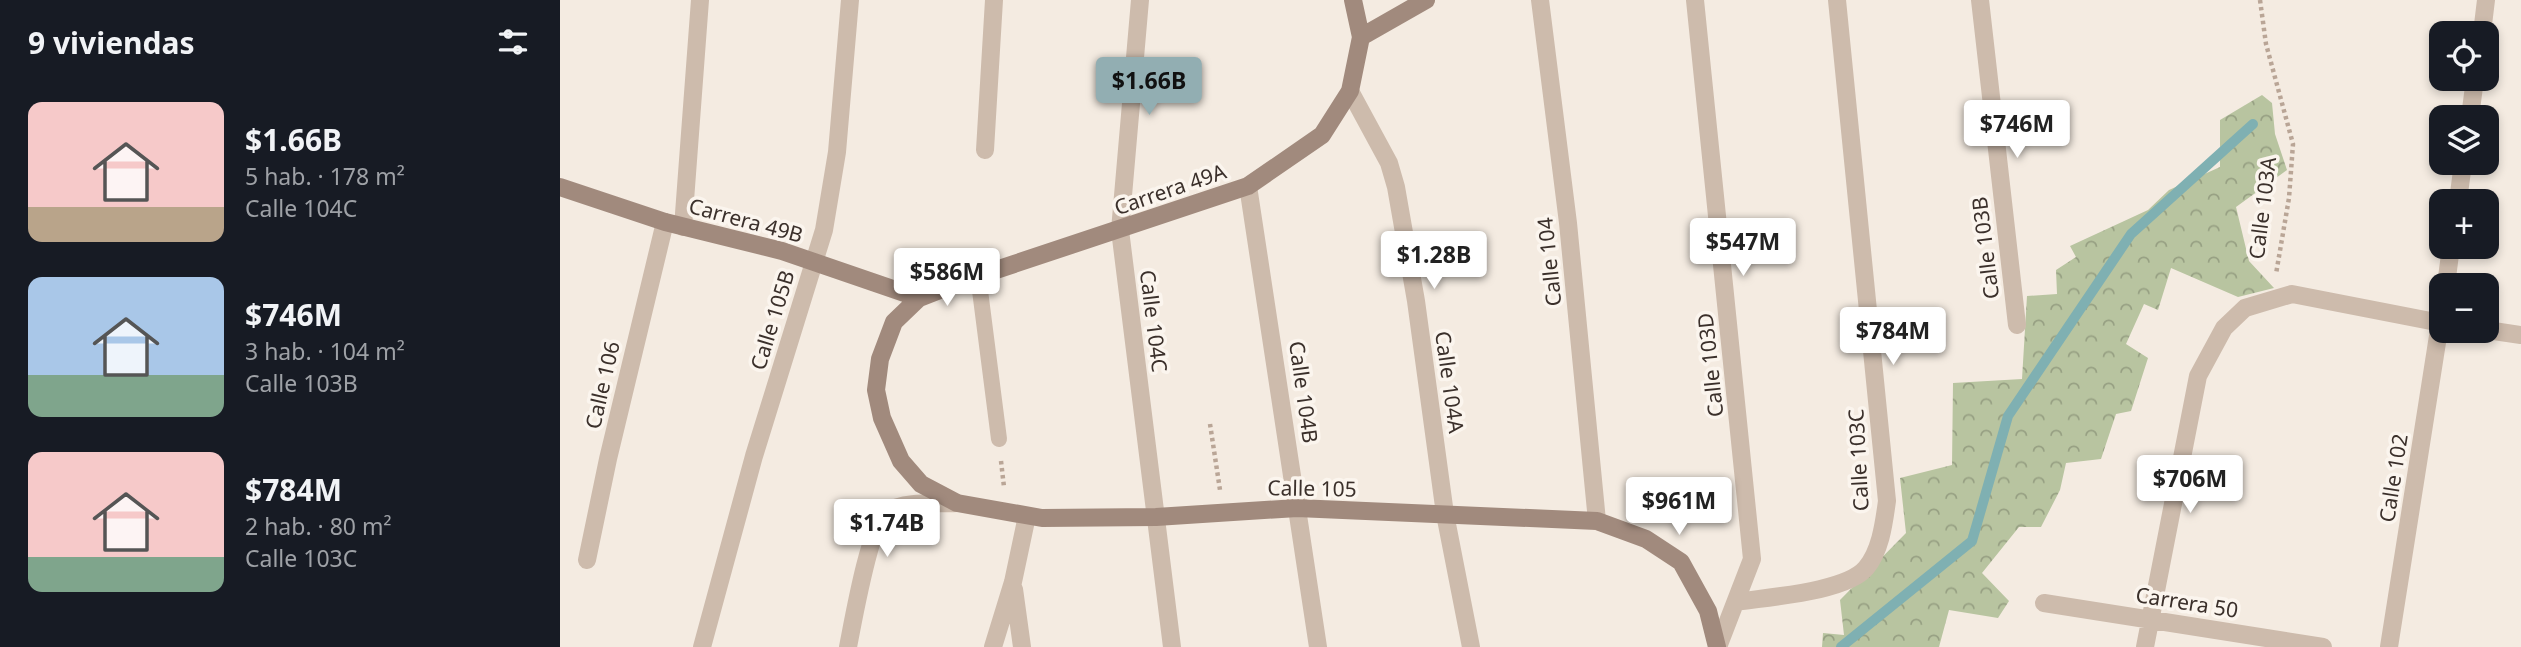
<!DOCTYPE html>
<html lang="es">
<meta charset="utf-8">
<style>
:root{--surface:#171b24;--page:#20242c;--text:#f1f3f6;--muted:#9ea1a6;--accent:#92aeb2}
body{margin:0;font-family:"Noto Sans",sans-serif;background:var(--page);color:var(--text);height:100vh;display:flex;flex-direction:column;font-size:26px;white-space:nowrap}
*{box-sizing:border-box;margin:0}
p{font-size:23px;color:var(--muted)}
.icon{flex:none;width:38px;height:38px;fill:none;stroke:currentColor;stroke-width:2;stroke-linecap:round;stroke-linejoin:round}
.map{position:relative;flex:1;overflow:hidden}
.side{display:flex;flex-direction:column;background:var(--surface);width:560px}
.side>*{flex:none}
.fabs{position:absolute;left:1869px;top:21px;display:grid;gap:14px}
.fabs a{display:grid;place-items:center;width:70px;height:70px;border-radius:14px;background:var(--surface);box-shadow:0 4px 10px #0003;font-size:35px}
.price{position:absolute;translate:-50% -60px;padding:0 16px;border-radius:7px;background:#fff;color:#222;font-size:23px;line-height:46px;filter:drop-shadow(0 2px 4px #0008)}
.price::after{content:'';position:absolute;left:50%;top:42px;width:21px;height:16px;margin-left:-10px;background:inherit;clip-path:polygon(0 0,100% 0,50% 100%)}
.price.active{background:var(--accent);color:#111}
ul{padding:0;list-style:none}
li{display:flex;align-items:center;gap:21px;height:175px;padding:0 28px}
li span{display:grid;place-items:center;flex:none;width:196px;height:140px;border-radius:14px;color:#555}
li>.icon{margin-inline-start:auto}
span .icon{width:84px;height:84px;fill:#fffc;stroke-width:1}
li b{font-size:30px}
h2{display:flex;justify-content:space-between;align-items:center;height:84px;padding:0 28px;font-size:30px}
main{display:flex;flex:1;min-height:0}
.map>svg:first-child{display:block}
</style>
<main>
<section class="side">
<h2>9 viviendas<svg class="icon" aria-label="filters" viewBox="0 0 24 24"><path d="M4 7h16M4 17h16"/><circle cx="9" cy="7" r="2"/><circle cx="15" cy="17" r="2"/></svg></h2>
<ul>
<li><span style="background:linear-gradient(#f6c9c9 75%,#b9a48a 0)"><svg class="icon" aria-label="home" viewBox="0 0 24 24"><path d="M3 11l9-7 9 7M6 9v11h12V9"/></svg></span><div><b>$1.66B</b><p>5 hab. · 178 m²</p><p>Calle 104C</p></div></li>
<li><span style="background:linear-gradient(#a9c7e8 70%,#7fa58c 0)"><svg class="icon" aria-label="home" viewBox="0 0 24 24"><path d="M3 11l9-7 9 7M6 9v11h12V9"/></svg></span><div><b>$746M</b><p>3 hab. · 104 m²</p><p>Calle 103B</p></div></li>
<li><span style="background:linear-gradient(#f6c9c9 75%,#7fa58c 0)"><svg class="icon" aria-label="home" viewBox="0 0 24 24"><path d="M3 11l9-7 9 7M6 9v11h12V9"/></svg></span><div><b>$784M</b><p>2 hab. · 80 m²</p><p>Calle 103C</p></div></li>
</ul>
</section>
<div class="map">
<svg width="1961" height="647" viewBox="0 0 1961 647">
<defs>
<pattern id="forest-crowns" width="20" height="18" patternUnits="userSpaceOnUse" patternTransform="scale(1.75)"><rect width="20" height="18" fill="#b8c4a0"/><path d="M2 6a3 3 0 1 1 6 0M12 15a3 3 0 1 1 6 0" fill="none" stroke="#97a083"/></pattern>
</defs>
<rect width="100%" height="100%" fill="#f4ebe1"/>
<path fill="url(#forest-crowns)" d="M1702,95L1712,103L1715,134L1727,170L1676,207L1689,261L1714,288L1678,297L1611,268L1598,310L1584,304L1566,344L1588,358L1571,411L1556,414L1541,459L1506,463L1500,490L1481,527H1459L1422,573L1449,601L1438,618L1389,610L1379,647H1262L1263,633L1284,635L1280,600L1346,533L1340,478L1392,465L1393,383L1462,379L1467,296L1497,294L1496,270L1516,257L1510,246L1588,210L1609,190L1660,167V120Z"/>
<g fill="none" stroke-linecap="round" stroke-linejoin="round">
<path stroke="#7fb0b2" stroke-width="10" d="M1281,647L1412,541L1448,416L1571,234L1693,124"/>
<path stroke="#b9a596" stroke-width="4.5" stroke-dasharray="3.5 3.5" stroke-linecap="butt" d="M1700,0L1706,44L1733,144L1729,198L1716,274
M650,424L660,490
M441,461L444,487"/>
<path stroke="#cdbbac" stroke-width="16" d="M418,275L439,439"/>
<path stroke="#cdbbac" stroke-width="18" d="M580,0L560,230L612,647
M980,0L1008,223L1037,521
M1135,0L1192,559L1158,647
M1420,0L1457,325
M1922,33L1926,0
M790,91L829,163L836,187L856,301L885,514L911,647
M1910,117L1915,79
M425,150L434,0
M688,186L758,647
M1898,201L1903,163
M123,227L140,0
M1886,285L1891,247
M1927,330L1961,335
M27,560L48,459L105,222
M454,589L462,647
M1176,602C1207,597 1286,592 1306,568C1321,550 1324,522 1327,501L1277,0
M1484,603L1763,647
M142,647L194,456L264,230L277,152L290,0
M288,647C293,622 310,523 327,512C345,500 377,504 397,503
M433,647L453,582L467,516
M1585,647L1638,376L1664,328L1685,308L1732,294L1881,323
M1829,647L1881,317"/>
<path stroke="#a18a7d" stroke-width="18" d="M793,0L801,37L790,91L762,135L688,186L400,282L359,298L334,322L320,359L316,390L322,418L341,461L361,484L397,503L482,518L596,517L737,508L1037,521L1086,539L1121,562L1148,611L1157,647
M801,37L866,0
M0,187L105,222L222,251L359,298"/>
</g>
<g text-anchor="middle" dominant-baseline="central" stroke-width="7" stroke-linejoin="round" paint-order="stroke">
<g font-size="21" fill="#3b302b" stroke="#fbf5ee">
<text transform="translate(610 189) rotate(-19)">Carrera 49A</text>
<text transform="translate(1702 208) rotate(-83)">Calle 103A</text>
<text transform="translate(186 220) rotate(15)">Carrera 49B</text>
<text transform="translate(1425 248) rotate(-97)">Calle 103B</text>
<text transform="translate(989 262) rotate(-96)">Calle 104</text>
<text transform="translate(212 320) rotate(-73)">Calle 105B</text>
<text transform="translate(594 321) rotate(83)">Calle 104C</text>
<text transform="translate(1150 365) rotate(-96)">Calle 103D</text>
<text transform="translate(890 382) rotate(82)">Calle 104A</text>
<text transform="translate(42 385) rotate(-77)">Calle 106</text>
<text transform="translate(744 392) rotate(82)">Calle 104B</text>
<text transform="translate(1298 460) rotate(-93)">Calle 103C</text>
<text transform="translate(1833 478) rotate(-81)">Calle 102</text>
<text transform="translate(752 488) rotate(1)">Calle 105</text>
<text transform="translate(1627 602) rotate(9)">Carrera 50</text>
</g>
</g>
</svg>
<div class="fabs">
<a><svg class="icon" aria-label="locate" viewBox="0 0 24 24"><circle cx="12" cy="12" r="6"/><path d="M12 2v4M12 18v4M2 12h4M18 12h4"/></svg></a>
<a><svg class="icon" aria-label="layers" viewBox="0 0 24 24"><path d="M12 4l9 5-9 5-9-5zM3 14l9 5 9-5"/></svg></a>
<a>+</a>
<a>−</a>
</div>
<b class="price active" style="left:589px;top:117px">$1.66B</b>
<b class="price" style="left:1457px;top:160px">$746M</b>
<b class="price" style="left:1183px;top:278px">$547M</b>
<b class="price" style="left:874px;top:291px">$1.28B</b>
<b class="price" style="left:387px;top:308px">$586M</b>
<b class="price" style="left:1333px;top:367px">$784M</b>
<b class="price" style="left:1630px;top:515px">$706M</b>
<b class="price" style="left:1119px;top:537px">$961M</b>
<b class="price" style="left:327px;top:559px">$1.74B</b>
</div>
</main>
